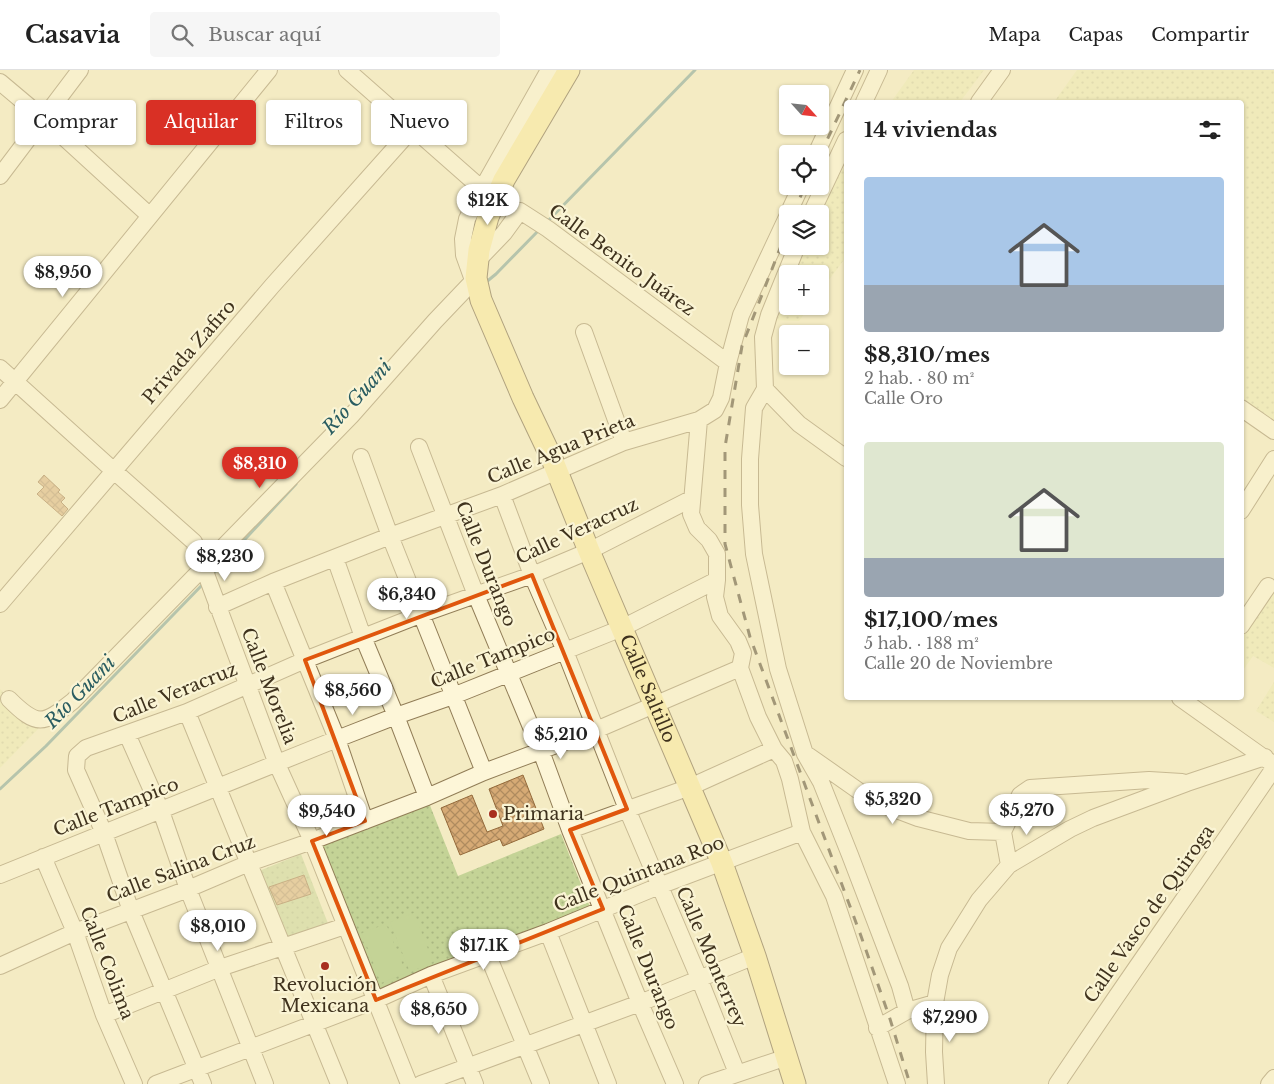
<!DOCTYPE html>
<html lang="es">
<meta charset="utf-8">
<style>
:root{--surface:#fff;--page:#f6f6f6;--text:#222;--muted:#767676;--line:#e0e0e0;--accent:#d93025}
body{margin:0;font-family:"Libre Baskerville",serif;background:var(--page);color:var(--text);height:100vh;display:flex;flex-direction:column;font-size:19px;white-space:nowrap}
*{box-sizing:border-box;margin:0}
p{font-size:16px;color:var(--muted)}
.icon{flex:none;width:28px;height:28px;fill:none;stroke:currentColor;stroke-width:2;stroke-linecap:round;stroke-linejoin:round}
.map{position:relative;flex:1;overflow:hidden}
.sheet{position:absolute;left:844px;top:30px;width:400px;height:600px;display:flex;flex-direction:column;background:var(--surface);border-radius:5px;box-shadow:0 1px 4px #0004}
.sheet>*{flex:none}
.guide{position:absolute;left:15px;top:30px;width:475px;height:45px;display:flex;gap:10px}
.needle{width:32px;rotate:117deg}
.tools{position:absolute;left:779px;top:15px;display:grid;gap:10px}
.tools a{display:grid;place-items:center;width:50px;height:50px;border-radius:5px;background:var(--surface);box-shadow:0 1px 4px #0004;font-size:25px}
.price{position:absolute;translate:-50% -42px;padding:0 11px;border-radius:18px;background:#fff;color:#222;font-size:16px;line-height:32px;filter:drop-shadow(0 1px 2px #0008)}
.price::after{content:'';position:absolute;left:50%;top:30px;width:15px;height:11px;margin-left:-8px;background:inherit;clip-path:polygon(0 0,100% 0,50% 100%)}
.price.on{background:var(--accent);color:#fff}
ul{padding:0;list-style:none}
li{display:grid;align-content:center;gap:10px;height:265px;padding:0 20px}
li span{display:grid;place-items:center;height:155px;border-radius:5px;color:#555}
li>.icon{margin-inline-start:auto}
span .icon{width:90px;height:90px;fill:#fffc;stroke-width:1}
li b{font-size:21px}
h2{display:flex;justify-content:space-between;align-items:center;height:60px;padding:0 20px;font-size:21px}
.pill{padding:0 18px;border-radius:5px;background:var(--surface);box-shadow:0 1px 4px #0004;font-size:18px;line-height:45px}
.pill.on{background:var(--accent);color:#fff}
header{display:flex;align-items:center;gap:30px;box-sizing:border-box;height:70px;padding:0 25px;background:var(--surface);border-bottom:1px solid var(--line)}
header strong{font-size:24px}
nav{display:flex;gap:28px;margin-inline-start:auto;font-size:18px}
.search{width:350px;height:45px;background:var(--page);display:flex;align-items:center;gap:12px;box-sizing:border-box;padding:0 18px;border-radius:5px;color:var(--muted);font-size:19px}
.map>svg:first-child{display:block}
</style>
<header>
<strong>Casavia</strong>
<div class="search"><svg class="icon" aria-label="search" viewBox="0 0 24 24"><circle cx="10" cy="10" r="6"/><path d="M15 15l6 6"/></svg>Buscar aquí</div>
<nav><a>Mapa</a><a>Capas</a><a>Compartir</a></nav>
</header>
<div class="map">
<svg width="1274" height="1014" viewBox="0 0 1274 1014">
<defs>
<pattern id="farmland-dots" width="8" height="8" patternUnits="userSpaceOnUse" patternTransform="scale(1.25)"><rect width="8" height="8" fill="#eae8b0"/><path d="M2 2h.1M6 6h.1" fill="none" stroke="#cac797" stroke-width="1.8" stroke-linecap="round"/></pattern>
<pattern id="park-dots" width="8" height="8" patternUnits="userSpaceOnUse" patternTransform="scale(1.25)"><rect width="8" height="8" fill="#c4d396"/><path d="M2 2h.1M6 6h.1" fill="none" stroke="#a9b681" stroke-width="1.8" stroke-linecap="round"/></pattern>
<pattern id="building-cross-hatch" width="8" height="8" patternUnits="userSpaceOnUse" patternTransform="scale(1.25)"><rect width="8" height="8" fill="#d6aa75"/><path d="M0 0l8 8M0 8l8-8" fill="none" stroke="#af8b5f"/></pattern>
</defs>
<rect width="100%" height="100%" fill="#f4ebc3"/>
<path fill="url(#farmland-dots)" d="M914,0H984L960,32H891Z
M1077,0H1274V353L1241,328V32H1054Z
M846,95V187L820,222V204H793L804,176H820L819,144L838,106Z
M787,216L788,236H810L799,251L773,250Z
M1274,518V598L1253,586L1241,603V556Z
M1274,612V652L1256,641Z
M0,619L39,658L0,698Z"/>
<path fill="url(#park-dots)" d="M429,733L458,806L561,764L590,837L371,925L313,780Z
M301,784L329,856L281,875L254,803Z"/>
<path fill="#c4d396" d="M414,843L433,892L410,902L390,852Z
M386,854L406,903L381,913L362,863Z"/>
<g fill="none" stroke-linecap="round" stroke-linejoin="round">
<path stroke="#6b9691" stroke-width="3" d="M547,152L695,0
M485,213L496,204L539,160
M212,505L296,414
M0,719L46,676L204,513"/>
</g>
<path fill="url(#building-cross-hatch)" stroke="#93693a" d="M44,405L60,420L58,422L65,428L61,432L68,439L62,446L37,424L44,417L38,412Z
M523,705L544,759L503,776L500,769L460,785L441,738L472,725L487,762L503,756L489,719Z
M304,805L311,824L277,835L269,817Z"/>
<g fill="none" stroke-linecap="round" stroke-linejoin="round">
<defs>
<path id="minor" d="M347,0L482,119
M0,12L44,49L150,146
M864,32L879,0
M979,32L1002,0
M816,84L855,0
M0,106L80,0
M788,144L801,116
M811,144L846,70
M797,176L769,245L763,267L765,319L754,338L750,389V435L754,484L778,599L805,684L821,712L850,785L900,916L907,941
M478,190L504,163L520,141L548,159L728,293
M473,210L464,185L463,169L467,149L482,119L549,0
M584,262L624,372
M0,298L114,401L194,472L277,694L312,771L409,1014
M765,319L799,354L846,388
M0,330L269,0
M1241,338L1274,361
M699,350L691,444L697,458L709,470L717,484V510L715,527L720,546L738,571L743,583L740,598L758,647L774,679L784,691L790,709L802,762L834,826L897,1014
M419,377L476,525L541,681L570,760L640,933L675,1014
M361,387L390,466L484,702
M502,425L532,505L565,581L627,739L699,908L737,1003
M1241,441L1274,389
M335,488L363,567L396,646L427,727
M273,512L337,669L365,751
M0,534L272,216L412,59
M217,537L273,512L390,466L502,425L624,372L699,350L715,340L721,328L728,293L741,245L788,145
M1241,556L1268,516
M1180,628L1270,692
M9,629C37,657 43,655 73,631L351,346L435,251L476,208
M187,642L339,1014
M127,664L161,741L188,819L265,1014
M809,686L873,731L918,748L969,761L1003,762
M570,760L690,717L774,679
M1003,762L1020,725L1030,718L1149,710L1182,712
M1003,762L1009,795
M43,787L75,862L104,945L134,1014
M0,805L337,669L396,646L453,626L622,558L717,510
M548,862L608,1014
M487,883L541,1014
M0,896L75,862L188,819L249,793L312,771L427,727L484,702L596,660L740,598
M431,905L475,1014
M935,933L934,982L936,1014
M104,945L220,898L345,856
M877,958L907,941L935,933L940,905L949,878L979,830L1009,795L1070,759L1093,748L1187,713L1265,687
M156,1014L376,930L431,905L548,862L659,816L802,762
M203,1014L131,841L104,763L76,700L77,686L86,678L187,642L305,590L422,544L532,505L589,481L691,429
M421,1014L640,933L755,886
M707,1014L787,987
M1057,1014C1128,908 1202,804 1274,698
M1269,1014L1274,1008"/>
<g id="major">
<path id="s1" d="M569,0L504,110L488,147L479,180L476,208L481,230L523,328L552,389L589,481L722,793L755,886L795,1014"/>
</g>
</defs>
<use href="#minor" stroke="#917d57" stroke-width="18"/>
<use href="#major" stroke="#5e4a2c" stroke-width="23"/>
<use href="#minor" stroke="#fdf6d8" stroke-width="16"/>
<use href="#major" stroke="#fbe897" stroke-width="21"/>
<path stroke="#3f321d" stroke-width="3" stroke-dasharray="9 9" stroke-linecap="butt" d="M820,85L860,0
M793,144L805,116
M788,158L742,276L725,377V474L750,567L861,866L890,949L910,1014"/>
</g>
<path d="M0 0H1274V1014H0ZM532,505L627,739L570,760L603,839L376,930L312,771L365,751L305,590Z" fill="#f4ebc3" fill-opacity=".55" fill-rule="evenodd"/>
<path fill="none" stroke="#e0570d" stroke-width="4" stroke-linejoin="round" d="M532,505L627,739L570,760L603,839L376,930L312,771L365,751L305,590Z"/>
<g fill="#a82f1f" stroke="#faf4d4" stroke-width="2">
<circle cx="493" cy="744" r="5"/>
<circle cx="325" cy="896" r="5"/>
</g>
<g text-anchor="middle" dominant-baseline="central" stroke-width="4.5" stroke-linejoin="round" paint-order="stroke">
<g font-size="18" fill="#3f321d" stroke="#faf4d4">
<text transform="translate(622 190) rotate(36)">Calle Benito Juárez</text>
<text transform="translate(189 282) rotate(-49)">Privada Zafiro</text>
<text transform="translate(561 379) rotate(-22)">Calle Agua Prieta</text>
<text transform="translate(577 461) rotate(-25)">Calle Veracruz</text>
<text transform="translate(486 494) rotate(68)">Calle Durango</text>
<text transform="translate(493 588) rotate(-22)">Calle Tampico</text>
<text transform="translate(269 616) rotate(69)">Calle Morelia</text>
<text stroke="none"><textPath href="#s1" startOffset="676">Calle Saltillo</textPath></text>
<text transform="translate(175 623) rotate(-22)">Calle Veracruz</text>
<text transform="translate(116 737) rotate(-21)">Calle Tampico</text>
<text transform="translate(181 799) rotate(-21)">Calle Salina Cruz</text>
<text transform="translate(639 804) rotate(-21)">Calle Quintana Roo</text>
<text transform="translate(1149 844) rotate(-55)">Calle Vasco de Quiroga</text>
<text transform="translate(711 887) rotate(67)">Calle Monterrey</text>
<text transform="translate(107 893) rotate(69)">Calle Colima</text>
<text transform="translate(648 897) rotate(68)">Calle Durango</text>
</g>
<g font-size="18" fill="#3f321d" stroke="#faf4d4" text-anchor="start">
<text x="503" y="744">Primaria</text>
<text x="325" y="915" text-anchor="middle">Revolución<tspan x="325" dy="21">Mexicana</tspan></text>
</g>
<g font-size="19" font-style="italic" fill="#2a5d61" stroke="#faf4d4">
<text transform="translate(357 327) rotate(-48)">Río Guani</text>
<text transform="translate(80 622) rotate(-46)">Río Guani</text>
</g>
</g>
</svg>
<div class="tools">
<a><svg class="needle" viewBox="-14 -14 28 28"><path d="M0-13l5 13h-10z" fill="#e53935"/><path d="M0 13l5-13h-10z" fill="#767676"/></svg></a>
<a><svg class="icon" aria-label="locate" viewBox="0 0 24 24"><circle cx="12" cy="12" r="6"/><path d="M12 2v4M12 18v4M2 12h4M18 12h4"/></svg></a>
<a><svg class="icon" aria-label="layers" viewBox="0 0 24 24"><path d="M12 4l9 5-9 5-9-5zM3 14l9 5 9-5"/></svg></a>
<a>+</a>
<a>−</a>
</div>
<b class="price" style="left:488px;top:156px">$12K</b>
<b class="price" style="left:63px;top:228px">$8,950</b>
<b class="price on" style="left:260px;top:419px">$8,310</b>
<b class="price" style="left:225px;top:512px">$8,230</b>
<b class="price" style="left:407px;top:550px">$6,340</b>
<b class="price" style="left:353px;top:646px">$8,560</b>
<b class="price" style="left:561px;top:690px">$5,210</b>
<b class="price" style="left:893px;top:755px">$5,320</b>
<b class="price" style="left:1027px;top:766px">$5,270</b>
<b class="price" style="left:327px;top:767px">$9,540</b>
<b class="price" style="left:218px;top:882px">$8,010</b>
<b class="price" style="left:484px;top:901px">$17.1K</b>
<b class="price" style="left:439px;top:965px">$8,650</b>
<b class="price" style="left:950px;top:973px">$7,290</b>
<div class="guide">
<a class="pill">Comprar</a>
<a class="pill on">Alquilar</a>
<a class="pill">Filtros</a>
<a class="pill">Nuevo</a>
</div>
<section class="sheet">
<h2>14 viviendas<svg class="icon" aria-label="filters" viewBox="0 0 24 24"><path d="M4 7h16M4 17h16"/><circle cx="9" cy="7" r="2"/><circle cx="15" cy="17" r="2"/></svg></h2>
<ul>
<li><span style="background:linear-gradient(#a9c7e8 70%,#9aa5b1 0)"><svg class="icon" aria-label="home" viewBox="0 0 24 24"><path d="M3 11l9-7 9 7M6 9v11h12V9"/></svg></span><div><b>$8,310/mes</b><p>2 hab. · 80 m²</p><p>Calle Oro</p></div></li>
<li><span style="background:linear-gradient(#dfe7d0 75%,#9aa5b1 0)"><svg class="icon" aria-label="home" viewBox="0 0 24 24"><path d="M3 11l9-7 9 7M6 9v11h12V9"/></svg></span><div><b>$17,100/mes</b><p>5 hab. · 188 m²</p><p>Calle 20 de Noviembre</p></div></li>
</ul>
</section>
</div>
